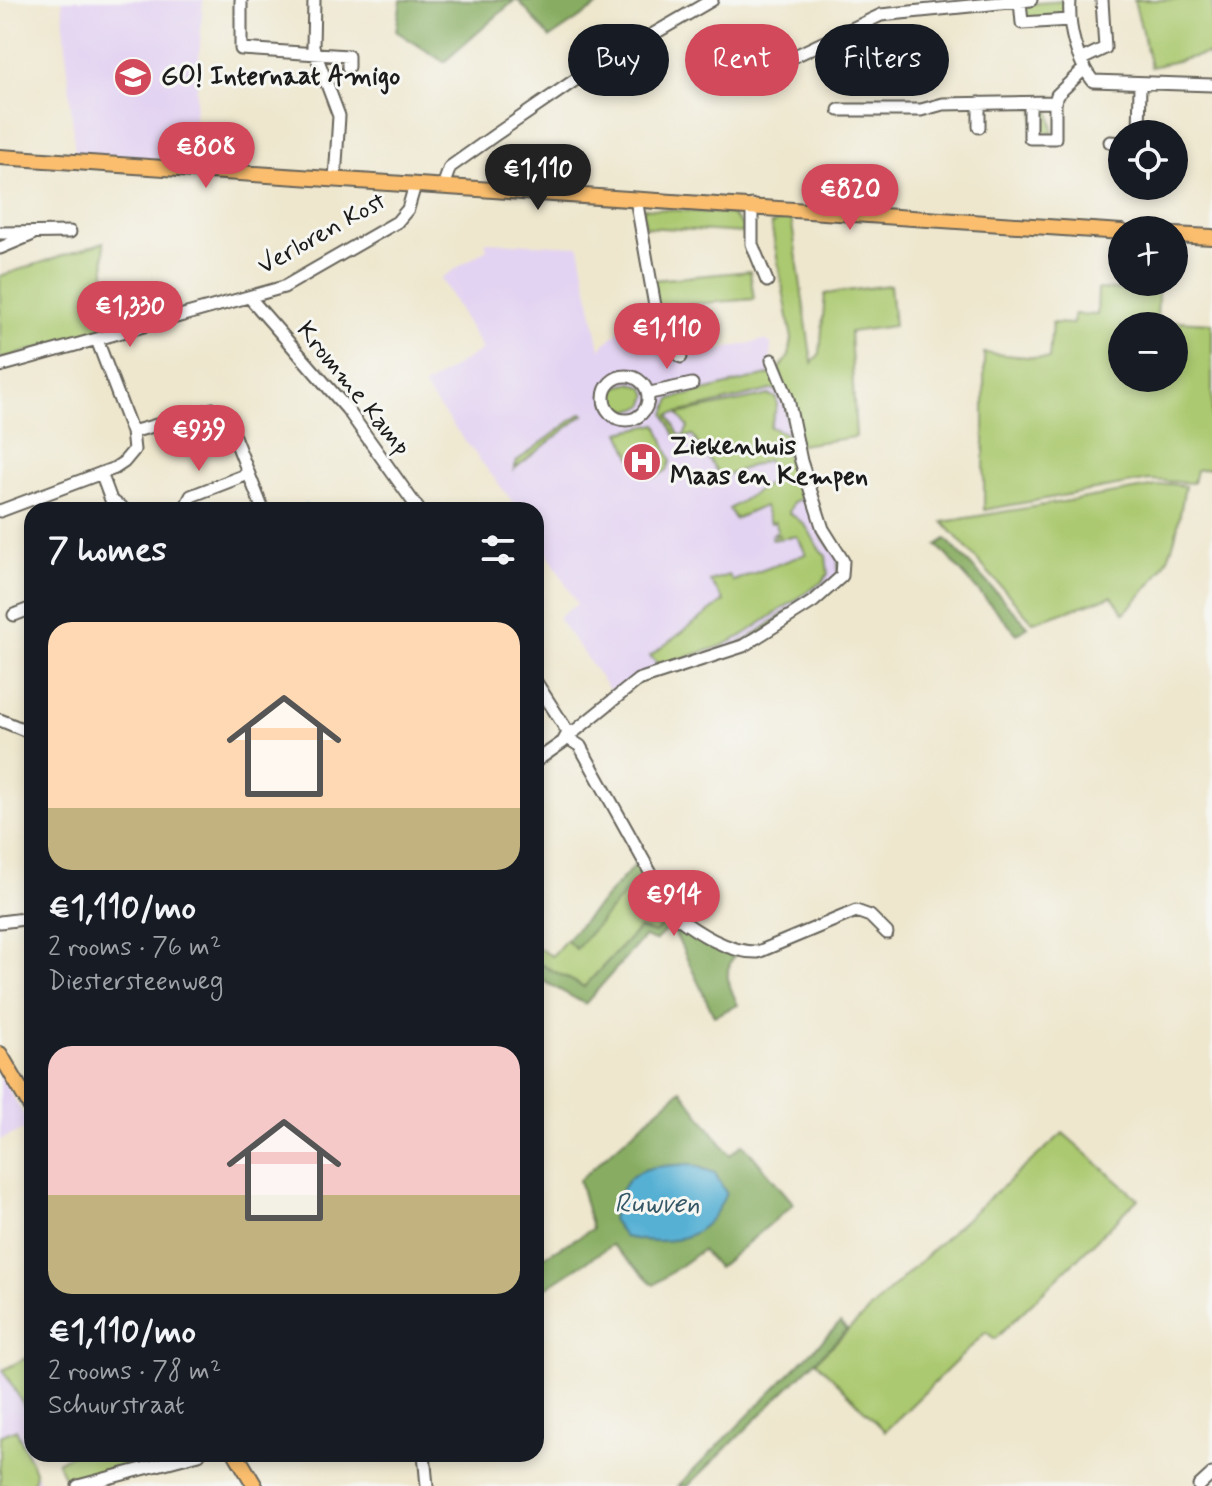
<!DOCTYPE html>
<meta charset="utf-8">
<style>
:root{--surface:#171b24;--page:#20242c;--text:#f1f3f6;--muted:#9ea1a6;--accent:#d1495b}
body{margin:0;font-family:Mynerve,sans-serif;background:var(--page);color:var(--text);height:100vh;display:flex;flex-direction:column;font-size:30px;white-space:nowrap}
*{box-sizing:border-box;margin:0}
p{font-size:26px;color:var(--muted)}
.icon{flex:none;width:44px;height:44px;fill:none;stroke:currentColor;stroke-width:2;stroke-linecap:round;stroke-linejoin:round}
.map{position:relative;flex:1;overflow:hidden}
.details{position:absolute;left:24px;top:502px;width:520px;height:960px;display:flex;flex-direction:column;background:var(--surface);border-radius:24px;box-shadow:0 4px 12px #0003}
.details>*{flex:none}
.top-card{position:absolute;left:568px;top:24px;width:524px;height:72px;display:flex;gap:16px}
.controls{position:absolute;left:1108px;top:120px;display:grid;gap:16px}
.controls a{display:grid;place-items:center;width:80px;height:80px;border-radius:50%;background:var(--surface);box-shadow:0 4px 12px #0003;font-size:40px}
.price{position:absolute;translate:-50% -68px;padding:0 18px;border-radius:28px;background:var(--accent);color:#fff;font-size:26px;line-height:52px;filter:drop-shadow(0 2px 4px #0008)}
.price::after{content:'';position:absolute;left:50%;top:48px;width:24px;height:18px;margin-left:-12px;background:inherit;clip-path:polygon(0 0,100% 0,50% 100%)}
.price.active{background:#222;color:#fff}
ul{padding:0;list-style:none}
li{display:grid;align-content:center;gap:16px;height:424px;padding:0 24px}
li span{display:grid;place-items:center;height:248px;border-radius:24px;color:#555}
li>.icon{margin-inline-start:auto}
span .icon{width:144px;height:144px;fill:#fffc;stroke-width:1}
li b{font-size:34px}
h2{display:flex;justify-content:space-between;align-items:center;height:96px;padding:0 24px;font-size:34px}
.tag{padding:0 28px;border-radius:36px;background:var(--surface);box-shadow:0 4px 12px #0003;font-size:28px;line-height:72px}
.tag.active{background:var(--accent);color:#fff}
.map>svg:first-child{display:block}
</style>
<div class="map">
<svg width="1212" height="1486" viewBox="0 0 1212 1486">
<rect width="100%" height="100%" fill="#f6f6f2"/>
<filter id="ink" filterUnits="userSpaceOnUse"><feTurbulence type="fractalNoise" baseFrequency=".0125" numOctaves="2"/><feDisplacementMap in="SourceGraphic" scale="16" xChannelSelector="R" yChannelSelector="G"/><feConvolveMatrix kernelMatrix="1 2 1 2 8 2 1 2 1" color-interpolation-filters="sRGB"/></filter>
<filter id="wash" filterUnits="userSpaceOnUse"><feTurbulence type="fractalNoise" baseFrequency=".006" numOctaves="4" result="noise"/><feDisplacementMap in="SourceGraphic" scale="32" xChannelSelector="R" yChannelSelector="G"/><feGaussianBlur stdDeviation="1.8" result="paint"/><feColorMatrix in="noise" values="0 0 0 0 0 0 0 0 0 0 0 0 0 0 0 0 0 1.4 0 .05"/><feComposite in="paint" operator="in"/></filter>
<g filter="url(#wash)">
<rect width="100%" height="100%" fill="#eee7ce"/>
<path fill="#e3d3f2" d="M62,0H203L192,162L75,154Z
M485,242L579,246L600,349L630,319L651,306L679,359L764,340L771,343V359L785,395L802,473L841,561V575L817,595L738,644L667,664L613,695L558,618L577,604L536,533V510H519L423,387L482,349L441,278L487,249Z
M0,1073L30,1127L0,1140Z
M0,1364L32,1419L22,1431L40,1486H0Z"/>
<path fill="#abc970" stroke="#647246" stroke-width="2" fill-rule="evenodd" d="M1134,0H1212V61L1207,54L1151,67Z
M1064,1L1065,12L1062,16L1026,20L1023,6L1027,4Z
M1035,106L1050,107L1053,133H1033Z
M643,208L731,214L742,225L743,233L645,227Z
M791,217L812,363L820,353L825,294L890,285L894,326L850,332L856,437L800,445L779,369L789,356L792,339L771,224Z
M104,242L107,330L0,359V276Z
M750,271L754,299L658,307L653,280Z
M1098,289L1158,292L1157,320L1212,323V468L1196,470L1193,483L1149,480L984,510V353L1049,359L1052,323L1073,324L1074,314L1097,315ZM1122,326H1174V378H1122Z
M772,374L786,399L798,458L822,531L841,560L842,573L834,584C783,619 726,666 662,668L650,656L724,601L710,581L729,575L733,581L806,554L797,536L772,540L771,537L781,535L773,534L778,530L775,522L770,523L764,506L735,519L729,509L779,477L767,460L721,477L692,435L677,440L665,414L671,399ZM775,389L784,398L792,446L822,537L838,558V576L746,640L718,653L669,666L668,663L722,646L742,636L822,582L828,574L826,556C809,541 817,530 789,513L793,502L803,498L795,469L787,457L785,433L770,427L777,406L776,398L769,395L678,414L688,427L684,435H679L669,415Z
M632,383L645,388L648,396L644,406L621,413L610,409L606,399L611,388Z
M582,413L584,415L514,469L517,461Z
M657,424L671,460L667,470L656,477H647L654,463L648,464L644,457L632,459L620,432Z
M1169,484L1185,486C1173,553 1174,563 1124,613L1112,596L1033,622L943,522Z
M641,875L670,915L655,933L639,928L584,987L536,962V947L552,956L566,940L576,948Z
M1063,1133L1138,1199L995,1339L986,1332L885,1431L816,1361L951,1232Z
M32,1355V1419L3,1370Z
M16,1429L35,1471L34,1481L28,1486H0V1436Z
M72,1454H157L161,1460L68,1485L57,1462Z"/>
<path fill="#88ad62" stroke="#52643f" stroke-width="2" d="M401,0H515L444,62L396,31Z
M518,0H606L550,38Z
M946,539L1028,626L1017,634L937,545Z
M636,864L643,866L659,897L641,875L576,949L566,940Z
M670,915L735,954C722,974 729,985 738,1005L714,1016L671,925L655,941L644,937L585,1004L536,977V962L584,987L639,928L655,933Z
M681,1090L730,1155L743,1144L794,1204L718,1268L702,1250L654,1285L612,1245L536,1294V1261L592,1229L579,1180Z
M840,1323L847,1330L688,1486H678Z"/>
<path fill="#57b0d4" stroke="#3a6678" stroke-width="2" d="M690,1164L715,1173L726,1193C707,1241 671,1247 624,1237L612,1219C623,1167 642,1167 690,1164Z"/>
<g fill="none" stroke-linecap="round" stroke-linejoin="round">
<path stroke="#57b0d4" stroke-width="2" d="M305,505L307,510"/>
</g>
</g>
<g filter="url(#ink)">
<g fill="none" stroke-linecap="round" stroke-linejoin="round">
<defs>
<path id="minor" d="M241,0V49L348,56V67
M314,0L313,47L339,116L335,179
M1031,0L1020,1L1022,23L1069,20
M1070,0C1068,27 1076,60 1093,81L1212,85
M795,56L881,15L1020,1
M1082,59L1105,48L1102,0
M1030,103V138H1055V102
M839,110H921L943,104L1055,102L1057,95L1083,70
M979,127V103
M1139,134L1140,85
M1110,142L1122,143
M443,186L450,167L495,135L581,76L712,0
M636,199L660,334L681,357
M752,205V244L767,281
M0,233L70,232
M0,248L31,235
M250,298L347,409L419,510
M0,366L284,287L397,222L408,209L415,185
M604 398a22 22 0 1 1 44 0a22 22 0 1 1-44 0Z
M650,393L692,384
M132,432L213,409L228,421L263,510
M101,473L111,500L125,510
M184,510L191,496L248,474
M0,511L115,468L124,462L134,450L132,432L97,340
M14,615L32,608
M536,682L568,732
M0,720L32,733
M568,732L575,731L638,680L743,646L814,601L842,576L843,561L823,529L801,461L788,399L772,360
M566,737L580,746L674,915C697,932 728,953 758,952L856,911L870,916L887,933
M536,761L563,742L568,733
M0,922L32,918
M424,1454L427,1486
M78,1486L199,1454
M1199,1486L1212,1474"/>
<path id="major" d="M0,157L1122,232
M1174,235L1212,237
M0,1054L32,1109
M236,1454L255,1486"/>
</defs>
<use href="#minor" stroke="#66635a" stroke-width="15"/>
<use href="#major" stroke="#66635a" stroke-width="18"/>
<use href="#minor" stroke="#fff" stroke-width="11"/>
<use href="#major" stroke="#fabe6e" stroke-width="14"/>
</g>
</g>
<defs>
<symbol id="school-disc" viewBox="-11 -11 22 22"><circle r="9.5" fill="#d1495b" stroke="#f6f6f2"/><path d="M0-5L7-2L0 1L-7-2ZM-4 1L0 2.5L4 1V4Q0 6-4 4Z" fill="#fff"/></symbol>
<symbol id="hospital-disc" viewBox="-11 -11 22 22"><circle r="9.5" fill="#d1495b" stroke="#f6f6f2"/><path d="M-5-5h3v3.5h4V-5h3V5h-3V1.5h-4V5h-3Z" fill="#fff"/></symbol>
</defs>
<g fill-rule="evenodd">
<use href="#school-disc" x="111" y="55" width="44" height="44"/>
<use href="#hospital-disc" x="620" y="440" width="44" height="44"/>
</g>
<g text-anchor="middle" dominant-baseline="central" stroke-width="6" stroke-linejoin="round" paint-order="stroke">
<g font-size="26" font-weight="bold" fill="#1c1c1c" stroke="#f6f6f2" text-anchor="start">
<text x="161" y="77">GO! Internaat Amigo</text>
<text x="670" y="447">Ziekenhuis<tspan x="670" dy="30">Maas en Kempen</tspan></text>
</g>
<g font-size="26" fill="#1c1c1c" stroke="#f6f6f2">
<text transform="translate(322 234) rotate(-29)">Verloren Kost</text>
<text transform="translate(353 389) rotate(51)">Kromme Kamp</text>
</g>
<g font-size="28" font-style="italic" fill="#345766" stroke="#f6f6f2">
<text x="657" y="1204">Ruwven</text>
</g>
</g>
</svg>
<div class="controls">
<a><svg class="icon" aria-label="locate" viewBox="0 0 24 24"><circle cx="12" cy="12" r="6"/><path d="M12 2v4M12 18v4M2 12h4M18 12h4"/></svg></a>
<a>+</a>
<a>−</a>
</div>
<b class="price" style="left:206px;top:190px">€808</b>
<b class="price active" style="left:538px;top:212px">€1,110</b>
<b class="price" style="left:850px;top:232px">€820</b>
<b class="price" style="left:130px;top:349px">€1,330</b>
<b class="price" style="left:667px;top:371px">€1,110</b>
<b class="price" style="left:199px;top:473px">€939</b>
<b class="price" style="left:674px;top:938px">€914</b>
<div class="top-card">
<a class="tag">Buy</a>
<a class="tag active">Rent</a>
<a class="tag">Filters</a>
</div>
<section class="details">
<h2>7 homes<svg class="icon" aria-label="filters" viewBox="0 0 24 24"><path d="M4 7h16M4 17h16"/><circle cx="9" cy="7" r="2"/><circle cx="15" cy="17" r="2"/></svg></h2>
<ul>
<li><span style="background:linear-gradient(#ffd9b3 75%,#c2b280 0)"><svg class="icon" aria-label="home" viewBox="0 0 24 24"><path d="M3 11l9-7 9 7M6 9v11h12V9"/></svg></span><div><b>€1,110/mo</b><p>2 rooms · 76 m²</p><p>Diestersteenweg</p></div></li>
<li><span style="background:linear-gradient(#f6c9c9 60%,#c2b280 0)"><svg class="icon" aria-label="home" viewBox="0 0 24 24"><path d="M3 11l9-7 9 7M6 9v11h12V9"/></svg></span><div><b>€1,110/mo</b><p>2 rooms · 78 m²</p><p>Schuurstraat</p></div></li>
</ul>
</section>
</div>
